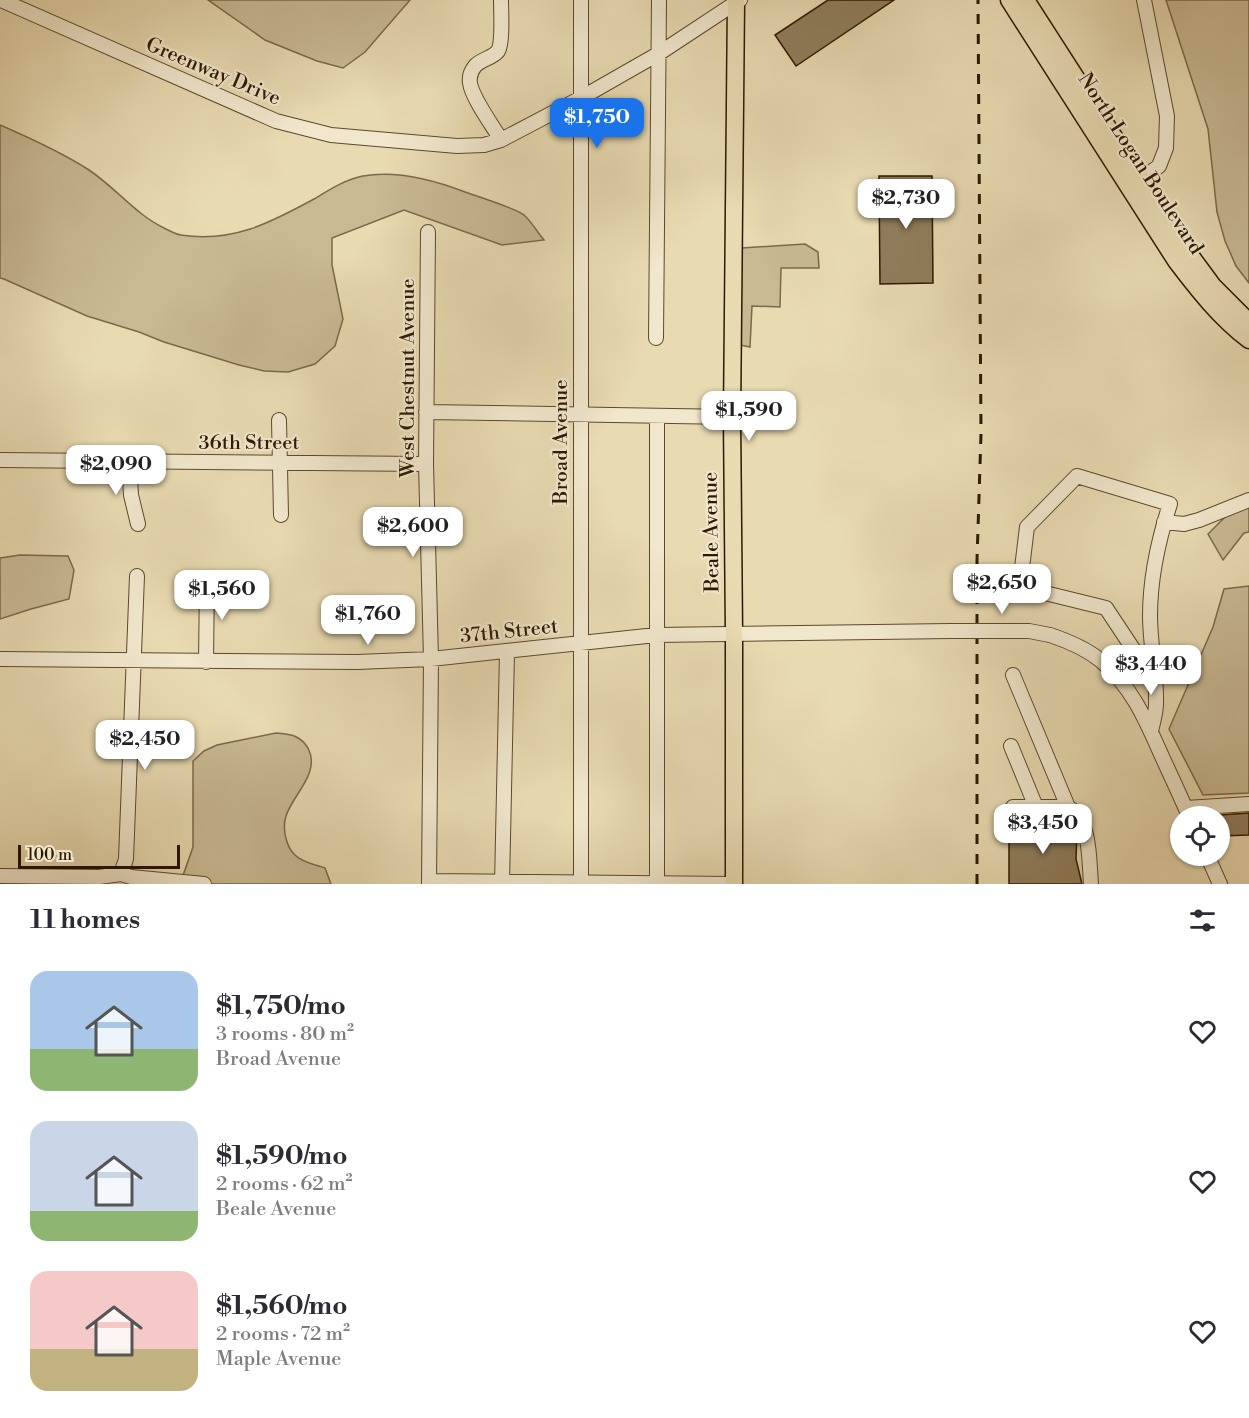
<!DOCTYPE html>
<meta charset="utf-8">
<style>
:root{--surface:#fff;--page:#f2f2f3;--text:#2b2b33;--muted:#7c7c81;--accent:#1a73e8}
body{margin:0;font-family:"Libre Bodoni",serif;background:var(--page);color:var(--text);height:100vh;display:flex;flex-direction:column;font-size:22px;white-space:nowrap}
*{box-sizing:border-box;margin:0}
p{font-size:20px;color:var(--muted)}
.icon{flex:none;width:33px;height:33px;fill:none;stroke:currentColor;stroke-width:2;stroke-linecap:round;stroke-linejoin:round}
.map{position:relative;height:884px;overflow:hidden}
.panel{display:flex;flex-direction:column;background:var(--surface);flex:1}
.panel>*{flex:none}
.fabs{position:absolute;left:1170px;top:806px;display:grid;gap:12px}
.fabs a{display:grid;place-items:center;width:60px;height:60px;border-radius:50%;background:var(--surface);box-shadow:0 2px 4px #0004;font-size:30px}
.scale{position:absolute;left:18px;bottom:15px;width:162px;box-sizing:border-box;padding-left:6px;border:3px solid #2e1900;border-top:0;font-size:16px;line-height:21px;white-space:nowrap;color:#2e1900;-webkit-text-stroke:4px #f0e7cc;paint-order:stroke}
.price{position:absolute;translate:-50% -51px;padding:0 14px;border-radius:12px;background:#fff;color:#222;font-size:20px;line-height:39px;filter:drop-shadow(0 2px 3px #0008)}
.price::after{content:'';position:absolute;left:50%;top:36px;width:18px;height:14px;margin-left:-9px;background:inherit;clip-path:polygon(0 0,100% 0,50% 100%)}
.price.current{background:var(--accent);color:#fff}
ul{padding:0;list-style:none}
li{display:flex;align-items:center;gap:18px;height:150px;padding:0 30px}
li span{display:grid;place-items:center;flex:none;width:168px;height:120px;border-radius:18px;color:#555}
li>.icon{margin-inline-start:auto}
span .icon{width:72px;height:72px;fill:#fffc;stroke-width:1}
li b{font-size:26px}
h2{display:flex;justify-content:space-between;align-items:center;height:72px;padding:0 30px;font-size:26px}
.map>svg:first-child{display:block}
</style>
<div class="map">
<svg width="1249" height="884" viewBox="0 0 1249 884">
<rect width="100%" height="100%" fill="#e8dab1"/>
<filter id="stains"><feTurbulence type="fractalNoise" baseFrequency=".00333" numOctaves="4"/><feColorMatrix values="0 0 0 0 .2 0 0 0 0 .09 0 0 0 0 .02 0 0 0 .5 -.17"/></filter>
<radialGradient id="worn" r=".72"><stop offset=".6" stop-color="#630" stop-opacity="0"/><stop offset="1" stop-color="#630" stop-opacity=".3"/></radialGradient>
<path fill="#c8b993" stroke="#7b694a" stroke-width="1.5" d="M208,0H410L365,52L343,68L317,61L265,40Z
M1166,0H1249V283L1236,266L1225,241L1217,212L1208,129Z
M0,125C30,138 61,152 89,170C116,188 135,214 164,228C170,231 175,234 181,235C232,243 270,223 314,199C329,190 346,179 363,176C397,170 434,180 465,192C477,196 517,209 524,215C532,222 537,232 544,240L502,245L404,210L332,238V265L343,319L335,346L315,364L288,372L264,371L239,365L164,342L139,332L87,316L4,279L0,278Z
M805,244L818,252L819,268H781L780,307L752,306L750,347L740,345L742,248Z
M1249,508V532L1244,533L1223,560L1208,534L1231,511Z
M20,555L68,556L74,570L69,599L31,609L0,619V558Z
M1249,586V793L1203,795L1169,729L1213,627L1224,589Z
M276,733C290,734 300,735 308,748C321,773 293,794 286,816C282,828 286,847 295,855C301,862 316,865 325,868L331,884H180L193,847V761L204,751L217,745Z"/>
<path fill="#8f7d5c" stroke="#2e1900" stroke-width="1.5" d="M828,0H894L796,66L775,35Z
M879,176H932L933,283L880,284Z
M1249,813V835L1220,836V815Z
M1009,825H1073L1077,834L1076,859L1082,884H1009Z"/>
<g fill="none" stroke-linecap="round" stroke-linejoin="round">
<defs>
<path id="minor" d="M1,0L276,121L331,135L457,146L484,145L501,140L581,98L658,54L740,0
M501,0C501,10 503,43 498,51C493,58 481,59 475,66C471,71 469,77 470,83C472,98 493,126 501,140
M581,0V884
M1133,186L1159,166L1166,148L1167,116L1144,0
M428,232L426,464L431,659L429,884
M656,338L659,0
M426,412L732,417
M657,416V884
M279,420L281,515
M0,460L426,464
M129,462L131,495L138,524
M1164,522L1184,524L1199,520L1249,500
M1050,635C1068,641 1085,648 1100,660C1130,684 1145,718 1160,752C1170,774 1180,795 1189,816
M0,659L357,662L431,659L656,635L951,631
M206,662L207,579
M1013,675L1068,807
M1151,731C1153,722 1156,713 1156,704C1157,675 1150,645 1150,616C1150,577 1158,541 1170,504L1077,476L1027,527L1022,568L1025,581L1045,593L1106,608L1155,682
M1011,746L1036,807
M1013,807H1068C1091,819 1089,861 1091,884
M1186,808L1249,804
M1207,855L1220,884
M121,874L126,859L137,576
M0,876L99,877L121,874L131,877L204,884
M429,881L733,884
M502,884L507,652"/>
<path id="major" d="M1009,0L1176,261C1198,290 1220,318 1249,340
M1026,0L1188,252L1213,286L1249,322
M734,884V634L732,417L736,0"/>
</defs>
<use href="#minor" stroke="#5c492c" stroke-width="16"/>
<use href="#major" stroke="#2e1900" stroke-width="19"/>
<use href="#minor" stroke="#f0e7cc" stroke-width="14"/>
<use href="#major" stroke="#e8dab1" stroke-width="16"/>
<path stroke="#2e1900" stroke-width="3" stroke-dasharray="10 10" stroke-linecap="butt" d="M977,884V560L981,434L978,0"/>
<defs>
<path id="minor-bridge" d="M951,631H1029L1050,635"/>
</defs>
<use href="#minor-bridge" stroke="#5c492c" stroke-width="16" stroke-linecap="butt"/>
<use href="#minor-bridge" stroke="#f0e7cc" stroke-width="14"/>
</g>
<g text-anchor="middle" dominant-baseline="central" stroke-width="4.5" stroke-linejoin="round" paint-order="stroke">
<g font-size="20" fill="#2e1900" stroke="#f0e7cc">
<text transform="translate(213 72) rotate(23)">Greenway Drive</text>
<text transform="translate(1140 164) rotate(57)">North Logan Boulevard</text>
<text transform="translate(408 378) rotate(-90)">West Chestnut Avenue</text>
<text transform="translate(561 442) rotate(-90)">Broad Avenue</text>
<text x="249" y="443">36th Street</text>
<text transform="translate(712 532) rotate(-91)">Beale Avenue</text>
<text transform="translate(509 632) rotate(-6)">37th Street</text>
</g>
</g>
<rect width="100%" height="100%" filter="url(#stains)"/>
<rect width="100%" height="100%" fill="url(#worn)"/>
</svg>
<div class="fabs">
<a><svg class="icon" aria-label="locate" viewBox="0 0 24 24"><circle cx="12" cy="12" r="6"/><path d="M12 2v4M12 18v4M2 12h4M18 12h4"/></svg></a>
</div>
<div class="scale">100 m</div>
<b class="price current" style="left:597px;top:149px">$1,750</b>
<b class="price" style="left:906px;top:230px">$2,730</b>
<b class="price" style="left:749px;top:442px">$1,590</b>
<b class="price" style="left:116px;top:496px">$2,090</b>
<b class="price" style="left:413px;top:558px">$2,600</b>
<b class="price" style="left:1002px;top:615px">$2,650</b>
<b class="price" style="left:222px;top:621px">$1,560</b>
<b class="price" style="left:368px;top:646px">$1,760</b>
<b class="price" style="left:1151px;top:696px">$3,440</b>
<b class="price" style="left:145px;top:771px">$2,450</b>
<b class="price" style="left:1043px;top:855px">$3,450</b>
</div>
<section class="panel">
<h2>11 homes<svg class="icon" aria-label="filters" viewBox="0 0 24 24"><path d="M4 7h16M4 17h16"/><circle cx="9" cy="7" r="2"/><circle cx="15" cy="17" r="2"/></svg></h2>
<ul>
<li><span style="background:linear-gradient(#a9c7e8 65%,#8fb573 0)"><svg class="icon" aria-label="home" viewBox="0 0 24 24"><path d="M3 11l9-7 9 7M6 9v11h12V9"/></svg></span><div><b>$1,750/mo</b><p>3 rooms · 80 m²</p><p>Broad Avenue</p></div><svg class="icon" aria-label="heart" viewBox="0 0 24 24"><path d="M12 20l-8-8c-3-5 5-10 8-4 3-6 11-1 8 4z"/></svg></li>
<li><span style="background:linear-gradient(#c9d6e8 75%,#8fb573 0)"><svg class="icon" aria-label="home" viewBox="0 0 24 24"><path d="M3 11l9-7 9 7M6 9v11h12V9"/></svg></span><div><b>$1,590/mo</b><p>2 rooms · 62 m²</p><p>Beale Avenue</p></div><svg class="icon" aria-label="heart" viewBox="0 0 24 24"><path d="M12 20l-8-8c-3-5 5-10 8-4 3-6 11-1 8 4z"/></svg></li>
<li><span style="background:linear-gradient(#f6c9c9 65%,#c2b280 0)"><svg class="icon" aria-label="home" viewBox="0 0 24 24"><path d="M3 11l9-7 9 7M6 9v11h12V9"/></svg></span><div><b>$1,560/mo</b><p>2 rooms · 72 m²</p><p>Maple Avenue</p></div><svg class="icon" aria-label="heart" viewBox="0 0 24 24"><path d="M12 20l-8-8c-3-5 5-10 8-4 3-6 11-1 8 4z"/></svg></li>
</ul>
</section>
